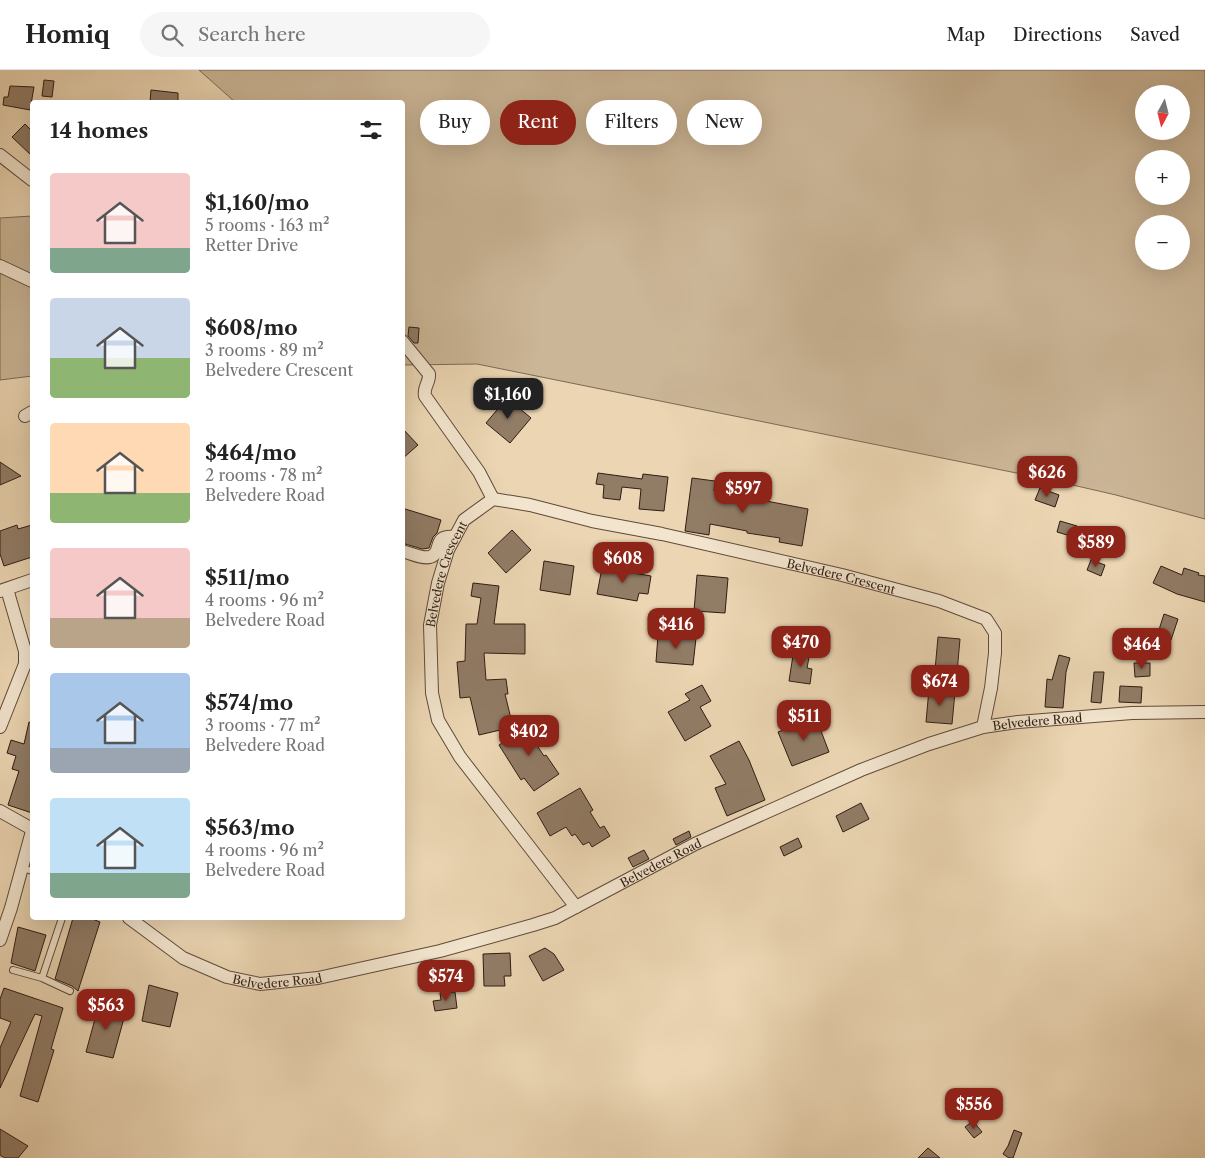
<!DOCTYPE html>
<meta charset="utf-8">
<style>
:root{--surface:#fff;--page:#f6f6f6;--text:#222;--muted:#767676;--line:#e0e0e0;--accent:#8f2418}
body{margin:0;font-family:"Libre Caslon Text",serif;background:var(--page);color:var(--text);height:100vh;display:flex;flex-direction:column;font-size:19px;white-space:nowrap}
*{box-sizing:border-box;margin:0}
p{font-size:16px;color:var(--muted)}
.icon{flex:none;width:28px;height:28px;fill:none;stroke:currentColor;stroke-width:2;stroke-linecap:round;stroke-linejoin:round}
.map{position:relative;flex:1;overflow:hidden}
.sheet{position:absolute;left:30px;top:30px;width:375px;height:820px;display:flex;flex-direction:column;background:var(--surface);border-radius:5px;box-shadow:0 5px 20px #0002}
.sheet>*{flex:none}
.banner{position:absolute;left:420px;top:30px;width:475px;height:45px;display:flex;gap:10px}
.needle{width:32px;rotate:187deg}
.fabs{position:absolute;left:1135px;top:15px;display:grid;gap:10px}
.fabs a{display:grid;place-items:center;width:55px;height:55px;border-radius:50%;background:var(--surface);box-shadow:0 5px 20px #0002;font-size:25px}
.price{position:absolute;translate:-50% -42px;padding:0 11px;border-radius:10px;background:var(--accent);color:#fff;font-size:16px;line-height:32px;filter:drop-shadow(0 1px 2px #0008)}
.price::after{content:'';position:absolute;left:50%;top:30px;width:15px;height:11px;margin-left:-8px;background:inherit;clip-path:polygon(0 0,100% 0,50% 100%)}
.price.on{background:#222;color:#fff}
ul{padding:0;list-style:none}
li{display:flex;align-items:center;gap:15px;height:125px;padding:0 20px}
li span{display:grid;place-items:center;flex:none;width:140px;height:100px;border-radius:5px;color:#555}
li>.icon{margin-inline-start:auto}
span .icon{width:60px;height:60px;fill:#fffc;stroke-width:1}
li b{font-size:21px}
h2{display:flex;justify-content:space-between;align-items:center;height:60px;padding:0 20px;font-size:21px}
.tag{padding:0 18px;border-radius:22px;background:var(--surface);box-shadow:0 5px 20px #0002;font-size:18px;line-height:45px}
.tag.on{background:var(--accent);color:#fff}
header{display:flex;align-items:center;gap:30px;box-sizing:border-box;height:70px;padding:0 25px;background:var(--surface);border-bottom:1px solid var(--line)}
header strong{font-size:24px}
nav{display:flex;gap:28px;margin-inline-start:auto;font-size:18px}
.search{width:350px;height:45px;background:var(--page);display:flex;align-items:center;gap:12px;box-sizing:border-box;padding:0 18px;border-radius:28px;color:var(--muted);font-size:19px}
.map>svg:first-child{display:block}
</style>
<header>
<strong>Homiq</strong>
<div class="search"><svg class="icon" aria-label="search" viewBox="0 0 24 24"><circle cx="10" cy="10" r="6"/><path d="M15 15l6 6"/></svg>Search here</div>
<nav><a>Map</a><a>Directions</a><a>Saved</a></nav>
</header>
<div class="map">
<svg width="1205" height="1088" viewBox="0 0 1205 1088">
<rect width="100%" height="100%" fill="#ebd5b2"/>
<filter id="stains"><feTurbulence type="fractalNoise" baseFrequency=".004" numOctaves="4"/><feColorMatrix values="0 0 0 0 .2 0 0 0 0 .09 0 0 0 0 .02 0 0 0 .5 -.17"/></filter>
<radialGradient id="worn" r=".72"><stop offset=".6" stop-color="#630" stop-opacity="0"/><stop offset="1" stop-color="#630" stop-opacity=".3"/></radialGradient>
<path fill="#cbb697" stroke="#7e6955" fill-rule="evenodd" d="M199,0H1205V449L1116,425L1051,410L477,294L403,295L402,32H235ZM1144,24H1181V61H1144ZM1144,89H1181V126H1144ZM1144,154H1181V191H1144Z
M32,146V306L0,310V148Z"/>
<path fill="#917c66" stroke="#301c13" d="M44,10L54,11L52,27L42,26Z
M10,16L34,17L30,40L3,35L4,27H8Z
M151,20L178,23V32H150Z
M25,54L32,61V86L12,67Z
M409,257L419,258L418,273H414L408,266Z
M507,328L531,348L510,373L486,353Z
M402,358L418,375L402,389Z
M0,392L21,406L0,415Z
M598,403L642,409L643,404L668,407L664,441L639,439L641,419L622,417L620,430L603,428L604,415L596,414Z
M692,408L715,411L714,421L808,439L802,476L779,472L780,468L747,463V461L710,454L709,465L685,461Z
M1040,418L1059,425L1055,437L1035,430Z
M402,438L441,450L437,463L433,467L429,478L422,479L402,473Z
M1060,451L1077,456L1074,467L1057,462Z
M17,455L18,459L32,455V487L4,496L0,484V461Z
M512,460L531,480L506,503L488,483Z
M1091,490L1105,495L1101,506L1087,500Z
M544,491L574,496L570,525L540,520Z
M1161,496L1182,505L1184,498L1199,503L1198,505L1205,506V532L1177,524L1153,513Z
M602,498L651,506L648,524L639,523L637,531L597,524Z
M697,505L728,508L725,543L694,541Z
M473,513L499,516L494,554H525V584L484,583L486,610L506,609L508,624H505L513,657L479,665L470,627L460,628L457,592L465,591L466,554H477L481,528L471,526Z
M1164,544L1178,549L1171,570L1157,566Z
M658,565L696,568L693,595L656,592Z
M938,567L960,569L957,603L935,600Z
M794,579L810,582L807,598L812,599L810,614L789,611Z
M1059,585L1070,588L1066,602L1063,638L1045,637L1047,609L1052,610Z
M1134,593H1150V606L1135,607Z
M1094,602H1104L1101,633L1091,632Z
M702,615L711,631L700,637L711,656L685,671L668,642L690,630L685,624Z
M1120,616L1142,617L1141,633L1119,632Z
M929,619L955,622L952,654L926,652Z
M816,648L829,682L792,696L778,662Z
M537,651L545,664L534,671L544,686L546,685L559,704L534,721L524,708L521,710L499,675Z
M29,652L32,653V743L8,735L19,701L12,699L16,686L7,683L11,670L24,674Z
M739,671L749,690L765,730L727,746L715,718L726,714L710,686Z
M580,718L593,740L590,742L600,758L604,756L610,766L592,777L589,772L583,775L575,764L572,766L566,757L550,766L537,743Z
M861,733L869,749L843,762L836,746Z
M689,761L691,767L676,775L673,769Z
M798,768L802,777L784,786L780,777Z
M644,780L649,789L633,797L628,788Z
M73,848H90L100,852L78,921L72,916L55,909Z
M18,857L46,865L35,901L11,893Z
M545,878L554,884L564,900L543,911L529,886Z
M510,883L511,906H504L505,916H484L483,884Z
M149,915L178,923L170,957L142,951Z
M4,918L63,938L51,979L54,980L38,1032L20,1026L42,946L35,944L0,1018V978L11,952L0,948V929Z
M455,922L457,938L435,941L433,931L441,930L440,923Z
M99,934L126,941L113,988L86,982Z
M976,1023L987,1029L981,1043L969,1037Z
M973,1051L982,1062L974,1068L965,1057Z
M0,1059L28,1076L18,1088H5L0,1085Z
M1014,1060L1022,1063L1013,1088H1009L1003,1084L1008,1076Z
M928,1078L940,1088H918Z"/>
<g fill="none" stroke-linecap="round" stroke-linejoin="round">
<defs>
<path id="service" d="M22,798L32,801
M13,900L42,908L70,921
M42,908L62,848"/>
<g id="minor">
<path d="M0,85L32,110"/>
<path d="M0,196L32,211"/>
<path d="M402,271L429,304C430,312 423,317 425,326L479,402L493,429"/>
<path d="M25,346L32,342"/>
<path d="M402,481C410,483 422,489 430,487C444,482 431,464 455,467"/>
<path d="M0,521L32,510"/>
<path d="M0,657L25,594V581L7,519"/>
<path d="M0,741L32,759"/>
<path id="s1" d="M576,837L460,687L438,650L432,623L430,555L438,513L448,480L464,450L493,429L530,435L592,451L662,464L842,505L939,531L986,549L995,563V583L991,618L983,657"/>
<path id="s2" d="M129,848L183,888L227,907L260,914L318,908L440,881L533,855L555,848L695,774L861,700L929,674L983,657L1018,652L1132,643L1205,642"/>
<path d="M0,870L11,838L32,761"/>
</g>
</defs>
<use href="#service" stroke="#5f4a3b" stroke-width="8"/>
<use href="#minor" stroke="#5f4a3b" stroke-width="14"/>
<use href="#service" stroke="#f2e4cd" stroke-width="6"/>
<use href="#minor" stroke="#f2e4cd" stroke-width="12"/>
</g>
<g text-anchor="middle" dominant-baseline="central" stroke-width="4" stroke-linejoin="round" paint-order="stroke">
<g font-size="12" fill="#301c13" stroke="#f2e4cd">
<text stroke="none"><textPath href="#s1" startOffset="382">Belvedere Crescent</textPath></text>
<text stroke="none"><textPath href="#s1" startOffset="832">Belvedere Crescent</textPath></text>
<text stroke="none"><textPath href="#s2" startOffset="976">Belvedere Road</textPath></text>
<text stroke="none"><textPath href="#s2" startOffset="571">Belvedere Road</textPath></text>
<text stroke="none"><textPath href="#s2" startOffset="166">Belvedere Road</textPath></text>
</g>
</g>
<rect width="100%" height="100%" filter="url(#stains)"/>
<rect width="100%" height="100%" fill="url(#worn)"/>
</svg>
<div class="fabs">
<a><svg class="needle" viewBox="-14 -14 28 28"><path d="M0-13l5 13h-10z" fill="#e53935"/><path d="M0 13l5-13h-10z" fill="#767676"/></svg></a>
<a>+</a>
<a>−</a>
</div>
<b class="price on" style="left:508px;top:350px">$1,160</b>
<b class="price" style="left:1047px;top:428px">$626</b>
<b class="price" style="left:743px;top:444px">$597</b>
<b class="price" style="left:1096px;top:498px">$589</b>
<b class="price" style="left:623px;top:514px">$608</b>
<b class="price" style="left:676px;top:580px">$416</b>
<b class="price" style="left:801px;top:598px">$470</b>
<b class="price" style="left:1142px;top:600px">$464</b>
<b class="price" style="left:940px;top:637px">$674</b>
<b class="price" style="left:804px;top:672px">$511</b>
<b class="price" style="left:529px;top:687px">$402</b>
<b class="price" style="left:446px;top:932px">$574</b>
<b class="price" style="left:106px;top:961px">$563</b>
<b class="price" style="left:974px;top:1060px">$556</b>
<div class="banner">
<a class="tag">Buy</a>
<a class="tag on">Rent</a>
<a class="tag">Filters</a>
<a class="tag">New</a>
</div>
<section class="sheet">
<h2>14 homes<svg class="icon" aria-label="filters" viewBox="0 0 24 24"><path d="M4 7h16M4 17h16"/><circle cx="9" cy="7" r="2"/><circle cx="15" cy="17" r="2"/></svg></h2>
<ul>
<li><span style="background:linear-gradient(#f6c9c9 75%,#7fa58c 0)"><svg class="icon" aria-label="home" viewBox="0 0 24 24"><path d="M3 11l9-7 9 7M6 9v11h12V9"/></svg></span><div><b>$1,160/mo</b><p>5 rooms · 163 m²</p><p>Retter Drive</p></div></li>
<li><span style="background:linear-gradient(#c9d6e8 60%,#8fb573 0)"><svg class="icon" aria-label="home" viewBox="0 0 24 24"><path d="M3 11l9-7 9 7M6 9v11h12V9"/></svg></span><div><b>$608/mo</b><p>3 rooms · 89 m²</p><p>Belvedere Crescent</p></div></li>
<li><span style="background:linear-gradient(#ffd9b3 70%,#8fb573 0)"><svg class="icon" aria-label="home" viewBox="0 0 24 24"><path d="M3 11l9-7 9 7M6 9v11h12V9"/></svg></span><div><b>$464/mo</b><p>2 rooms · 78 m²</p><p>Belvedere Road</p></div></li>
<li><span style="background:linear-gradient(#f6c9c9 70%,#b9a48a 0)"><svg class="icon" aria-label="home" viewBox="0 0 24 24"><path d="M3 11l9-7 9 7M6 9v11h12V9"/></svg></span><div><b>$511/mo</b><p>4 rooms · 96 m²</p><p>Belvedere Road</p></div></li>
<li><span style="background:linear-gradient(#a9c7e8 75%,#9aa5b1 0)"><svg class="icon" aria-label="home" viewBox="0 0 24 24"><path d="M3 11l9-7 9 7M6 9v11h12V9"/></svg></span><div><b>$574/mo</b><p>3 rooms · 77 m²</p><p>Belvedere Road</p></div></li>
<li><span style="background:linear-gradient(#bfe0f5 75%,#7fa58c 0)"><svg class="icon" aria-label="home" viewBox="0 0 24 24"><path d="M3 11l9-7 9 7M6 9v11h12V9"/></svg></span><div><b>$563/mo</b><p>4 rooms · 96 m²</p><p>Belvedere Road</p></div></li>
</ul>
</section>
</div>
